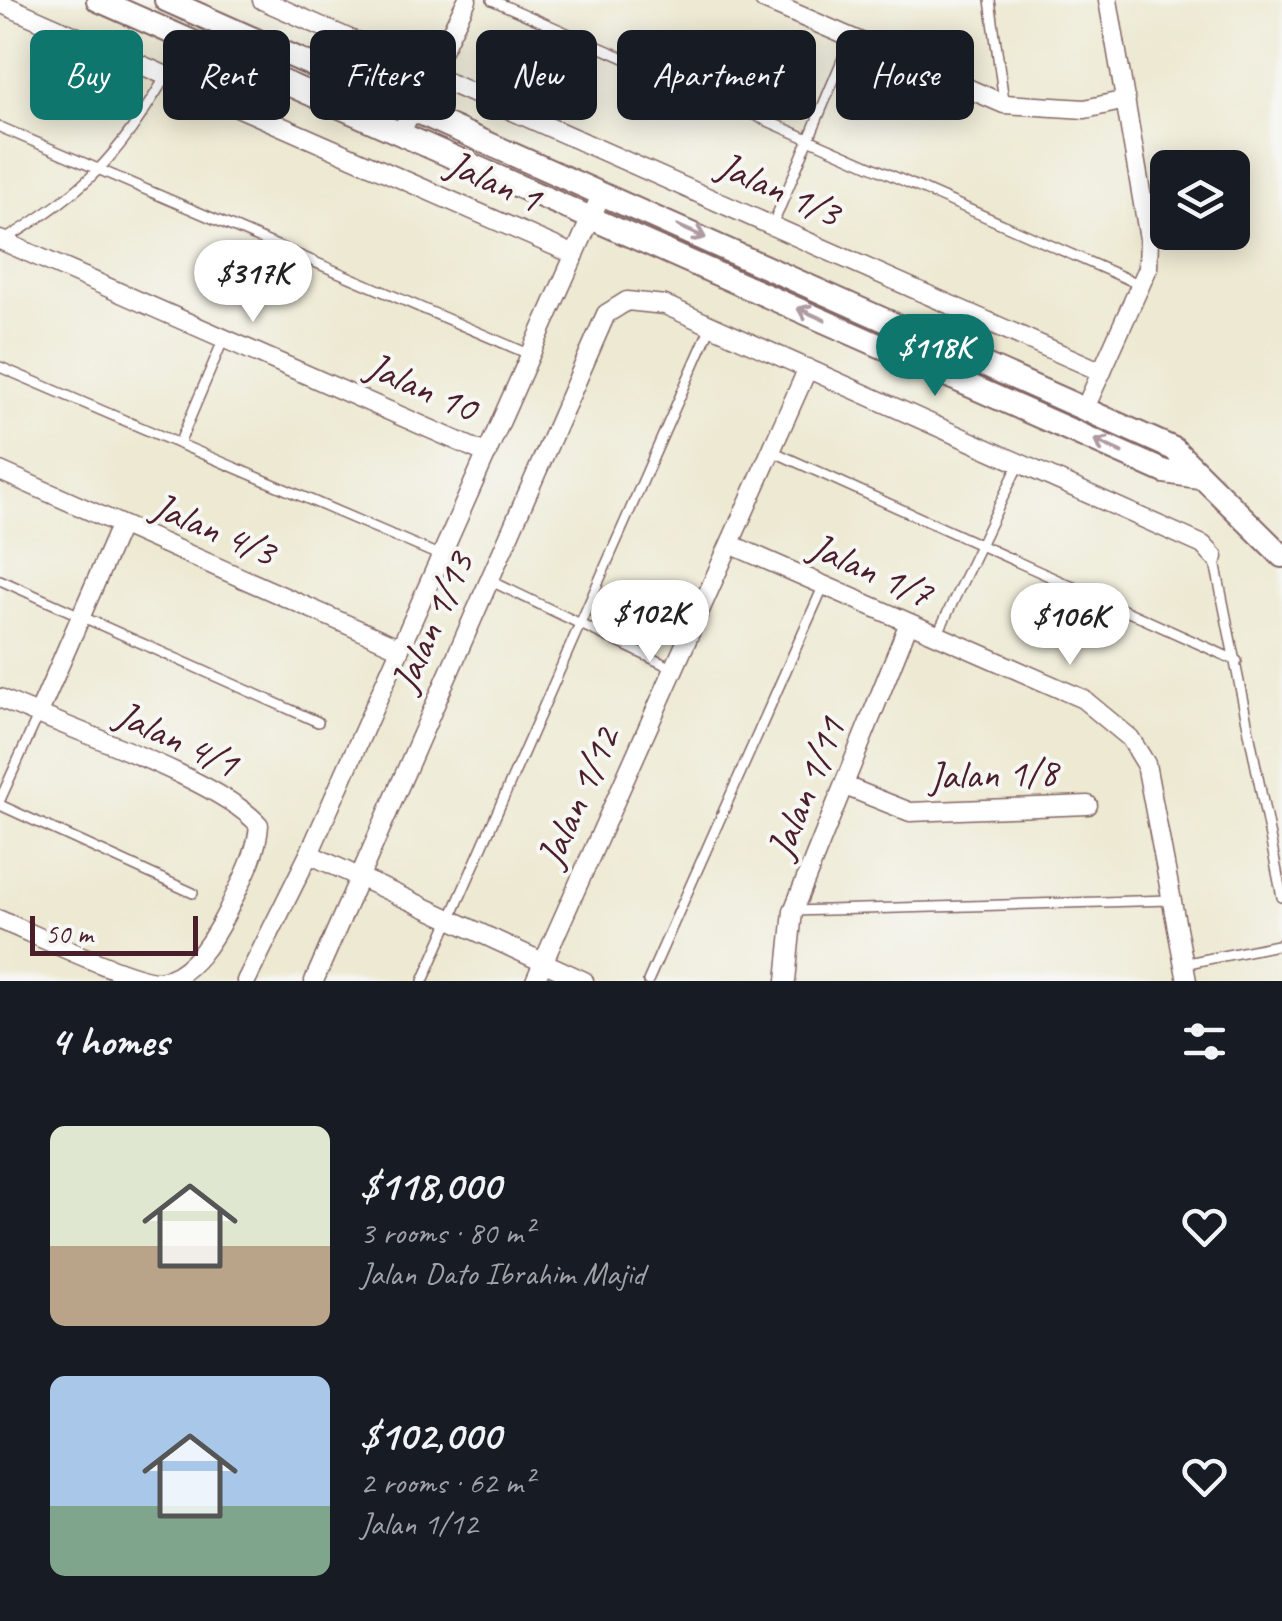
<!DOCTYPE html>
<meta charset="utf-8">
<style>
:root{--surface:#171b24;--page:#20242c;--text:#f1f3f6;--muted:#9ea1a6;--accent:#0f766e}
body{margin:0;font-family:Caveat,sans-serif;background:var(--page);color:var(--text);height:100vh;display:flex;flex-direction:column;font-size:38px;white-space:nowrap}
*{box-sizing:border-box;margin:0}
p{font-size:32px;color:var(--muted)}
.icon{flex:none;width:55px;height:55px;fill:none;stroke:currentColor;stroke-width:2;stroke-linecap:round;stroke-linejoin:round}
.map{position:relative;height:981px;overflow:hidden}
.drawer{display:flex;flex-direction:column;background:var(--surface);flex:1}
.drawer>*{flex:none}
.banner{position:absolute;left:30px;top:30px;width:1222px;height:90px;display:flex;gap:20px}
.fabs{position:absolute;left:1150px;top:150px;display:grid;gap:20px}
.fabs a{display:grid;place-items:center;width:100px;height:100px;border-radius:15px;background:var(--surface);box-shadow:0 5px 25px #0003;font-size:50px}
.scale{position:absolute;left:30px;bottom:25px;width:168px;box-sizing:border-box;padding-left:10px;border:5px solid #4a1f2b;border-top:0;font-size:28px;line-height:35px;white-space:nowrap;color:#4a1f2b;-webkit-text-stroke:8px #f6f6f2;paint-order:stroke}
.price{position:absolute;translate:-50% -85px;padding:0 22px;border-radius:35px;background:#fff;color:#222;font-size:32px;line-height:65px;filter:drop-shadow(0 2px 5px #0008)}
.price::after{content:'';position:absolute;left:50%;top:60px;width:30px;height:22px;margin-left:-15px;background:inherit;clip-path:polygon(0 0,100% 0,50% 100%)}
.price.current{background:var(--accent);color:#fff}
ul{padding:0;list-style:none}
li{display:flex;align-items:center;gap:30px;height:250px;padding:0 50px}
li span{display:grid;place-items:center;flex:none;width:280px;height:200px;border-radius:15px;color:#555}
li>.icon{margin-inline-start:auto}
span .icon{width:120px;height:120px;fill:#fffc;stroke-width:1}
li b{font-size:42px}
h2{display:flex;justify-content:space-between;align-items:center;height:120px;padding:0 50px;font-size:42px}
.chip{padding:0 35px;border-radius:15px;background:var(--surface);box-shadow:0 5px 25px #0003;font-size:35px;line-height:90px}
.chip.current{background:var(--accent);color:#fff}
.map>svg:first-child{display:block}
</style>
<div class="map">
<svg width="1282" height="981" viewBox="0 0 1282 981">
<rect width="100%" height="100%" fill="#f6f6f2"/>
<filter id="ink" filterUnits="userSpaceOnUse"><feTurbulence type="fractalNoise" baseFrequency=".01" numOctaves="2"/><feDisplacementMap in="SourceGraphic" scale="20" xChannelSelector="R" yChannelSelector="G"/><feConvolveMatrix kernelMatrix="1 2 1 2 8 2 1 2 1" color-interpolation-filters="sRGB"/></filter>
<filter id="wash" filterUnits="userSpaceOnUse"><feTurbulence type="fractalNoise" baseFrequency=".0048" numOctaves="4" result="noise"/><feDisplacementMap in="SourceGraphic" scale="40" xChannelSelector="R" yChannelSelector="G"/><feGaussianBlur stdDeviation="2.25" result="paint"/><feColorMatrix in="noise" values="0 0 0 0 0 0 0 0 0 0 0 0 0 0 0 0 0 1.4 0 .05"/><feComposite in="paint" operator="in"/></filter>
<g filter="url(#wash)">
<rect width="100%" height="100%" fill="#ede9d2"/>
</g>
<g filter="url(#ink)">
<g fill="none" stroke-linecap="round" stroke-linejoin="round">
<defs>
<path id="service" d="M492,0L1141,285
M990,0L1004,101
M0,127L531,355
M773,224L851,39
M3,241C87,189 115,161 166,76
M0,367L441,556
M179,444L224,338
M772,451L1237,661
M1214,557L1282,897
M0,580L318,722
M489,580L674,669
M937,635L1019,464
M0,800L38,716
M0,805L193,893
M793,911L1171,900
M1183,964L1282,944
M423,981L711,326
M648,981L823,587"/>
<path id="minor" d="M262,0L1102,372
M764,0L1004,104L1085,109L1126,100
M0,3L575,255
M401,132L467,0
M0,240L487,454
M1086,406L1148,268L1149,239L1108,0
M0,471L400,648
M730,544L1083,699L1130,738L1146,764L1187,981
M0,698C63,727 219,779 259,825C257,856 240,884 227,912C214,938 191,978 159,981C129,981 32,933 0,920
M38,715L120,526
M845,786L910,812L1088,805
M309,854L584,981
M246,981L309,854L602,193
M314,981L606,314L627,301L665,305L1203,545L1214,557
M535,981L808,368
M786,981L793,911L908,625"/>
<path id="tertiary" d="M98,0L1165,472L1199,477
M166,0L1174,449L1282,556"/>
</defs>
<use href="#service" stroke="#836665" stroke-width="12"/>
<use href="#minor" stroke="#836665" stroke-width="21"/>
<use href="#tertiary" stroke="#836665" stroke-width="26"/>
<use href="#service" stroke="#fff" stroke-width="9"/>
<use href="#minor" stroke="#fff" stroke-width="18"/>
<use href="#tertiary" stroke="#fff" stroke-width="22"/>
</g>
<defs><path id="oneway-shaft" d="M-6 0H5M1.5-3L5.5 0L1.5 3" fill="none" stroke-width="1.6" stroke-linecap="round" stroke-linejoin="round" transform="scale(2.5)"/></defs>
<g stroke="#ae9aa0">
<use href="#oneway-shaft" transform="translate(692 232) rotate(24)"/>
<use href="#oneway-shaft" transform="translate(811 314) rotate(-156)"/>
<use href="#oneway-shaft" transform="translate(1108 446) rotate(-155)"/>
</g>
</g>
<g text-anchor="middle" dominant-baseline="central" stroke-width="8" stroke-linejoin="round" paint-order="stroke">
<g font-size="40" fill="#4a1f2b" stroke="#f6f6f2">
<text transform="translate(494 181) rotate(24)">Jalan 1</text>
<text transform="translate(779 189) rotate(24)">Jalan 1/3</text>
<text transform="translate(422 387) rotate(24)">Jalan 10</text>
<text transform="translate(214 529) rotate(23)">Jalan 4/3</text>
<text transform="translate(871 570) rotate(24)">Jalan 1/7</text>
<text transform="translate(432 622) rotate(-66)">Jalan 1/13</text>
<text transform="translate(177 739) rotate(25)">Jalan 4/1</text>
<text transform="translate(993 774) rotate(-2)">Jalan 1/8</text>
<text transform="translate(806 788) rotate(-68)">Jalan 1/11</text>
<text transform="translate(578 797) rotate(-66)">Jalan 1/12</text>
</g>
</g>
</svg>
<div class="fabs">
<a><svg class="icon" aria-label="layers" viewBox="0 0 24 24"><path d="M12 4l9 5-9 5-9-5zM3 14l9 5 9-5"/></svg></a>
</div>
<div class="scale">50 m</div>
<b class="price" style="left:253px;top:325px">$317K</b>
<b class="price current" style="left:935px;top:399px">$118K</b>
<b class="price" style="left:650px;top:665px">$102K</b>
<b class="price" style="left:1070px;top:668px">$106K</b>
<div class="banner">
<a class="chip current">Buy</a>
<a class="chip">Rent</a>
<a class="chip">Filters</a>
<a class="chip">New</a>
<a class="chip">Apartment</a>
<a class="chip">House</a>
</div>
</div>
<section class="drawer">
<h2>4 homes<svg class="icon" aria-label="filters" viewBox="0 0 24 24"><path d="M4 7h16M4 17h16"/><circle cx="9" cy="7" r="2"/><circle cx="15" cy="17" r="2"/></svg></h2>
<ul>
<li><span style="background:linear-gradient(#dfe7d0 60%,#b9a48a 0)"><svg class="icon" aria-label="home" viewBox="0 0 24 24"><path d="M3 11l9-7 9 7M6 9v11h12V9"/></svg></span><div><b>$118,000</b><p>3 rooms · 80 m²</p><p>Jalan Dato Ibrahim Majid</p></div><svg class="icon" aria-label="heart" viewBox="0 0 24 24"><path d="M12 20l-8-8c-3-5 5-10 8-4 3-6 11-1 8 4z"/></svg></li>
<li><span style="background:linear-gradient(#a9c7e8 65%,#7fa58c 0)"><svg class="icon" aria-label="home" viewBox="0 0 24 24"><path d="M3 11l9-7 9 7M6 9v11h12V9"/></svg></span><div><b>$102,000</b><p>2 rooms · 62 m²</p><p>Jalan 1/12</p></div><svg class="icon" aria-label="heart" viewBox="0 0 24 24"><path d="M12 20l-8-8c-3-5 5-10 8-4 3-6 11-1 8 4z"/></svg></li>
</ul>
</section>
